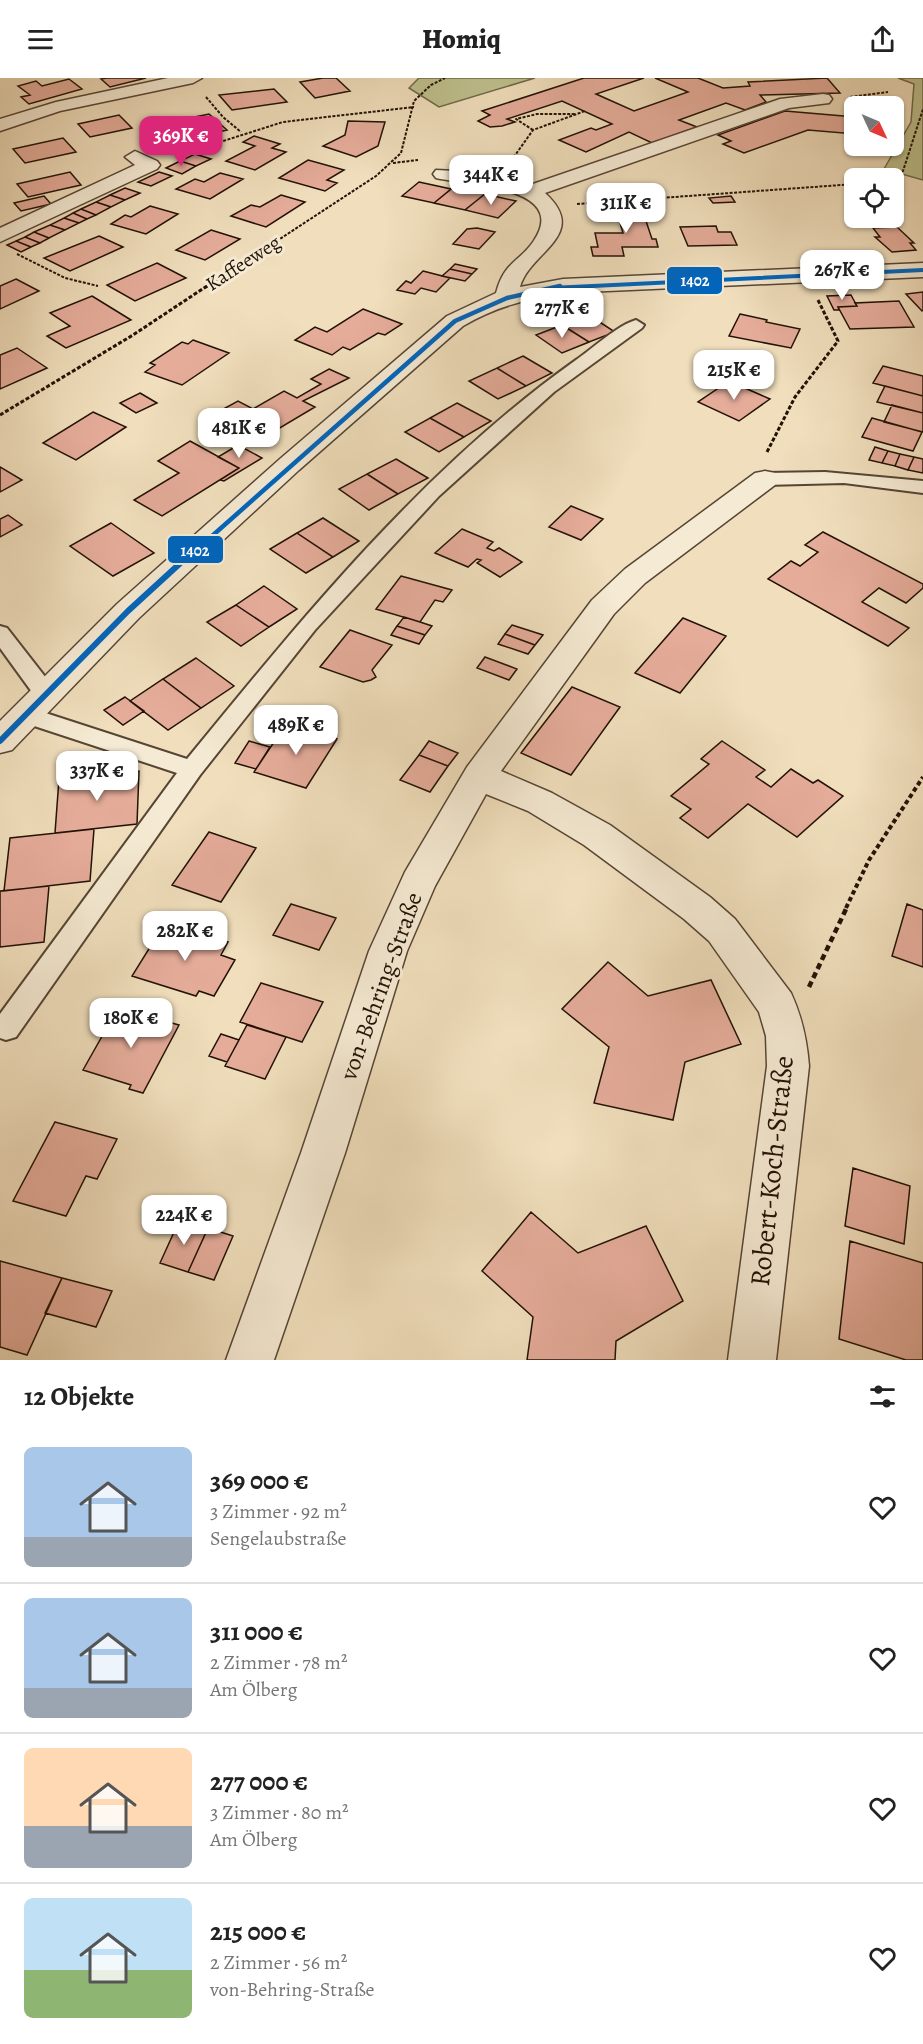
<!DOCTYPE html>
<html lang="de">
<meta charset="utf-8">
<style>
:root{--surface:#fff;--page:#f6f6f6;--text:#222;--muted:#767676;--line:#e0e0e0;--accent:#db2777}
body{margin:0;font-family:Alegreya,serif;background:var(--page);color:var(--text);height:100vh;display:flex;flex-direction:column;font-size:22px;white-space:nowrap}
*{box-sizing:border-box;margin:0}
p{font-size:20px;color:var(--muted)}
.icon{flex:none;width:33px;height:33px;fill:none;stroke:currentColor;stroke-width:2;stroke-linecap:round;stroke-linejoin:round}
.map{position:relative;height:1282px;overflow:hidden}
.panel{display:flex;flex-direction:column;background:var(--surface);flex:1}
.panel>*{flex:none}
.needle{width:39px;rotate:134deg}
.buttons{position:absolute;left:844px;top:18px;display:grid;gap:12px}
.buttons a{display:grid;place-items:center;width:60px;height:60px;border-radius:9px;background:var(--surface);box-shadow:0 2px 4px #0004;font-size:30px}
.price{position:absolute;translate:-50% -51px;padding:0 14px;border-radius:12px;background:#fff;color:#222;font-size:20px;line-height:39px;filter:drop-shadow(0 2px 3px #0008)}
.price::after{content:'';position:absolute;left:50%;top:36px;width:18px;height:14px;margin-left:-9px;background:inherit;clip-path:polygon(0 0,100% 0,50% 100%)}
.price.on{background:var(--accent);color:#fff}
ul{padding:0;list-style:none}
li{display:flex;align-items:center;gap:18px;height:150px;padding:0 24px}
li+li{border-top:2px solid var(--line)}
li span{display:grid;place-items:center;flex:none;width:168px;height:120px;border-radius:9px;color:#555}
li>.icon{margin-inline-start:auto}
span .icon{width:72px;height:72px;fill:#fffc;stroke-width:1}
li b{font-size:26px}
h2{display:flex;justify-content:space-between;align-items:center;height:72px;padding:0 24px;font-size:26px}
header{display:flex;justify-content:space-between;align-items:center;height:78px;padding:0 24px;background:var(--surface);font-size:27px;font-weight:800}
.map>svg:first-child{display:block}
</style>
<header><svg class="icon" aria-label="menu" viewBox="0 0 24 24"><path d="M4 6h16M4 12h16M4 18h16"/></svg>Homiq<svg class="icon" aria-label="share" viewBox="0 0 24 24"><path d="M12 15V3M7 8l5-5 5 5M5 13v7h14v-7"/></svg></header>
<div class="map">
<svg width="923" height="1282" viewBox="0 0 923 1282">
<rect width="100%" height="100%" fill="#f0debc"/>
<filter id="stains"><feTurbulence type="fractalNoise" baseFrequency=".00333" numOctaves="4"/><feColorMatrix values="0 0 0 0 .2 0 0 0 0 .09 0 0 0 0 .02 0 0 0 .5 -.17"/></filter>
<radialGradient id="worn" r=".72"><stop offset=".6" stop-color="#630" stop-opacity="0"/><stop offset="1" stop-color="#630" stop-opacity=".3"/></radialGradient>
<path fill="#bec08d" stroke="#70694a" stroke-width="1.5" d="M419,0H535L439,29L409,10Z
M898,0H923V102L884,91L911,44L914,6Z"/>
<path fill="#e5ac9a" stroke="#221206" stroke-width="1.5" d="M107,0H146L110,9L101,1Z
M323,0H336L350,13L315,20L300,4Z
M584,0H644L596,16L634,33L688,14L655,0H698L723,10L750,8L748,4L827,0L840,15L760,17L766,24L745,32L726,25L679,42L697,49L652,65L629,54L586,74L559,62L591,50L596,52L612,46L562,23L507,41L515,44L502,48L490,49L478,43L490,37L482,33Z
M69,1L82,11L29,26L21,19L30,17L18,8L36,3L42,8Z
M274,11L287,24L232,32L219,17Z
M785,33L855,39V56L808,52L744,75L723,66L731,63L718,57Z
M209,36L227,52L177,63L163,49L183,45L180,42Z
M119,37L132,50L90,59L78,46Z
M348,43L385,44L378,68L356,79L323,68L345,57Z
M254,58L280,66L272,70L286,74L255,92L226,83L255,68L243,64Z
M63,60L76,74L25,85L13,71Z
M195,76L211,81L196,88L180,83Z
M308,82L344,92L327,102L337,105L325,113L279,100Z
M180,83L196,88L182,96L166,90Z
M70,94L81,107L28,119L17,106Z
M159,94L172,98L151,108L138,104Z
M220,95L243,101L210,121L176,111L195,101L204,104Z
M419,104L451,111L434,125L402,118Z
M455,108L486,115L465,132L434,125Z
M125,110L140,115L125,122L110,117Z
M485,116L516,123L498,140L465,132Z
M110,117L125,122L111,129L96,124Z
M281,117L305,124L266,149L231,138L251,127L260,129Z
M44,118L51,126L21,133L14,125Z
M731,118L735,124L713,125L709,120Z
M96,124L111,129L96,137L81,131Z
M636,127L638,135H647L650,143H646L652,161H656L658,169H622L624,178H593L591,169H598L595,155H623L615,128Z
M150,128L178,136L146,156L111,146L125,137L131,139Z
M81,131L96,137L87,141L73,135Z
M73,135L87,141L79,145L64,140Z
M64,140L79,145L65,152L50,147Z
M50,147L65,152L49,160L34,154Z
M716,148L718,154H731L737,167L688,168L680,149Z
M897,149L914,165H910L916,172L892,174L875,159H880L873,150Z
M477,150L495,154L479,171L453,166L467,151Z
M211,152L240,161L205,182L176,172Z
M34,154L49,160L40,165L25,159Z
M99,158L123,169L70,193L44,180Z
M25,159L40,165L31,169L16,163Z
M16,163L31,169L21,174L7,167Z
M157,185L186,200L135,223L107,207Z
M455,186L477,191L472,196L450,191Z
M450,191L472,196L465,203L442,198Z
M423,193L450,200L436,214L421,210L415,216L397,212L406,203L411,205Z
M16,201L39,213L0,231V208Z
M923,214V232L922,233L906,216Z
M851,217L857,228L838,229L839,232H834L827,218Z
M92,218L131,242L66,270L47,258L70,248L50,235Z
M899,223L914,249L850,251L838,229L857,228L855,225Z
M363,231L402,246L385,257L378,255L350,272L343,269L332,277L295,262L315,249L327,254Z
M740,236L767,242L766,244L800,251L791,270L729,258Z
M589,237L615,254L589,264L562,247Z
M562,247L589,264L562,275L536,257Z
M193,262L229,275L182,307L145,294L155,287L150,285L182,264L188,266Z
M17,270L47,290L0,311V277Z
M523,278L552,295L526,308L497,290Z
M883,288L923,298V318L873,305Z
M497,290L526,308L498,321L469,303Z
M329,291L349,300L303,323L315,329L263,360L216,335L238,323L253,331L284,313L297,320L321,306L311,301Z
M729,303L770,321L739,343L698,324Z
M885,308L923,318V335L877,324Z
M140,315L157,325L136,335L120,325Z
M457,325L491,343L464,359L430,340Z
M892,327L923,335V354L884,344Z
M93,334L126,349L76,382L43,365Z
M430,340L464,359L439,374L405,354Z
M872,340L922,354L913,373L862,359Z
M190,363L239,390L162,438L134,422L179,395L158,383Z
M238,367L262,380L224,403L220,402L239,390L218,379Z
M875,369L888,373L882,385L869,382Z
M888,373L900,376L895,388L882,385Z
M900,376L914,379L908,392L895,388Z
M914,379L923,381V395L908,392Z
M396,381L428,400L398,416L367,396Z
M0,389L22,402L0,414Z
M367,396L398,416L369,432L339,411Z
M571,428L603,441L581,462L549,449Z
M8,437L22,447L0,459V441Z
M323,440L359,463L333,479L297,455Z
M111,445L154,475L113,498L70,468Z
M462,451L493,464L487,470L494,473L499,470L522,484L500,499L477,485L481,482L477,481L468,489L435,475Z
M823,454L923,506V510L906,525L879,510L862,524L909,550L888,568L768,501L791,483L800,488L818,474L805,467Z
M297,455L333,479L306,495L270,471Z
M401,498L452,512L443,524L435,522L420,544L376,531Z
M264,508L297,531L269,549L236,527Z
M236,527L269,549L241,568L207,544Z
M404,539L420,544L432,548L425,557L397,548Z
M683,540L726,558L680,615L635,595Z
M512,547L543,557L535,567L505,556Z
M397,548L425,557L419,566L391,557Z
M350,552L392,567L372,592L376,599L371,602L363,604L320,589Z
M505,556L535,567L528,576L498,566Z
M485,579L517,591L509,602L477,590Z
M196,580L234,608L201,630L163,601Z
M163,601L201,630L168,652L130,623Z
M572,609L620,629L571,697L521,675Z
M125,619L144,633L123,647L104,632Z
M286,646L337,661L306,710L254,694Z
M249,663L270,669L256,691L235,685Z
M429,663L458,675L448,688L419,677Z
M722,663L765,692L756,699L771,709L791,691L813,705L818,702L843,718L797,759L748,726L708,760L680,740L691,731L671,718L709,686L701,681Z
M419,677L448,688L430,714L400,702Z
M139,693L137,746L55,755L59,701Z
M94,751L90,803L4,813L10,760Z
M209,754L256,770L221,824L172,807Z
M49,808L44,864L0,869V813Z
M291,826L336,840L319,872L273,857Z
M907,826L923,832V889L892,878Z
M165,845L228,864L221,877L235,882L214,918L199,913L196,918L132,898Z
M608,884L648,918L711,902L741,966L685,984L673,1042L594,1025L609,969L562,931Z
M261,905L323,924L302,964L240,944Z
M118,930L179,947L143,1015L129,1011L131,1007L83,992Z
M247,947L286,959L265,1001L225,988Z
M221,956L239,962L227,984L209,978Z
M55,1044L117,1061L97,1101L86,1098L66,1138L13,1123Z
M853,1090L910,1108L904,1166L845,1148Z
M531,1134L578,1175L646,1148L683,1223L616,1263L615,1282H527L533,1239L482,1193Z
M180,1141L208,1150L188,1194L160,1185Z
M208,1150L233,1158L214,1202L188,1194Z
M850,1163L923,1185V1282H906L839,1261Z
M0,1183L62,1200L27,1277L0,1269Z
M62,1200L112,1213L96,1249L45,1235Z"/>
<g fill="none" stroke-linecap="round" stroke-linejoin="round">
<defs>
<path id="lane" d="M636,242L644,247L642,250L554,314L439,418L315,552L200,697L16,959L6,962L0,960V936L177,695L16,642L13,636L16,630L24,628L187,681C304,538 424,390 576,282C592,271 618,247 636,242Z
M825,394L923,403V415L844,405L765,407L756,401L765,395Z
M0,548L7,550L53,609L56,615L53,621L45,623L37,621L0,570Z"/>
<path id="street" d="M168,0H202L193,5L60,33L0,53V41L56,24Z
M823,16L829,17L832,21L829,25L789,30L545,115C591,157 529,174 520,209L563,201L923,185V199L563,215C527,221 495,229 463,248L299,392L139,540L12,672L0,675V643L117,526L281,380L447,238L496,215C504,184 518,185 533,164C572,108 464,107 436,100L433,96L436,92L477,94L530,107L780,21Z
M135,73L157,83L160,87L157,91L0,164V150L135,87L125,79Z
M765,393L775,395L779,401L775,407L645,505L614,536L501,693L552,715L610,747L710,819L735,841L791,915C802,939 807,962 809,988L776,1282H728L767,988L766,958L759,934L709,863L684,841L584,767L528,733L486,716L435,808L407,873L345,1075L274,1282H226L301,1075L369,873L405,794L467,689L592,522L625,491L755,395Z"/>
</defs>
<use href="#lane" stroke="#564534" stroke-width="4"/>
<use href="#street" stroke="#564534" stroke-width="3"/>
<path stroke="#221206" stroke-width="2" stroke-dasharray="3 1.5" stroke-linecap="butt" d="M206,19L223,39L241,54
M850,19L888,14
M533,52L516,41L537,36H575
M176,78L283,44L414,29
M511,83L533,52L585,33
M393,85L418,82
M885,100L903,93L923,31
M577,126L855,106
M17,176L65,200L98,208
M205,210L376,98L401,75L414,23L431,7L445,0"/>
<path stroke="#221206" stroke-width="3" stroke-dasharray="4 2" stroke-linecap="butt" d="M0,337L133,257L207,208
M767,374L795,319L838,263L818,222"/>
<path stroke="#221206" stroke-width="4" stroke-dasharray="4.5 3" stroke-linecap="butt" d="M846,830L869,782L923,699"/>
<path stroke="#221206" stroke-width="4.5" stroke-dasharray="6 4" stroke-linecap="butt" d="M809,909L847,829"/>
<use href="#lane" fill="#f5ead3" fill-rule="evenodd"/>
<use href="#street" fill="#f5ead3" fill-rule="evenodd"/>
<defs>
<path id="bus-1-far2" d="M551,210L923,192"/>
<path id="bus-1-far1" d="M186,481L455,243L507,220L560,208"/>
<path id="bus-1" d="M0,663L128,533L187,479"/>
</defs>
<use href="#bus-1-far2" stroke="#f5ead3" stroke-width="7"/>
<use href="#bus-1-far1" stroke="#f5ead3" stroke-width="8"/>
<use href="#bus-1" stroke="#f5ead3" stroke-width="10"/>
<use href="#bus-1-far2" stroke="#0065bd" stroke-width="4"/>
<use href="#bus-1-far1" stroke="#0065bd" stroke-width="4.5"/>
<use href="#bus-1" stroke="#0065bd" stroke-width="6"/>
</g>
<g text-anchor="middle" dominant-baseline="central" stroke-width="6" stroke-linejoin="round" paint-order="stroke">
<g font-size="20" fill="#221206" stroke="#f5ead3">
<text transform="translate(243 185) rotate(-33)">Kaffeeweg</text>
</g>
<g font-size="24" fill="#221206" stroke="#f5ead3">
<text transform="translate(381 908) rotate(-70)">von-Behring-Straße</text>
</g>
<g font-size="28" fill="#221206" stroke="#f5ead3">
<text transform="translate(772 1093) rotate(-84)">Robert-Koch-Straße</text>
</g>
</g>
<g stroke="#f5ead3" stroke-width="2">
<rect x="666" y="188" width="57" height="29" rx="6" fill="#0065bd"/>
<rect x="167" y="457" width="57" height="29" rx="6" fill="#0065bd"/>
</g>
<g font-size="16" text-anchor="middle" font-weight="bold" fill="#fff">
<text x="695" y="208">1402</text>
<text x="195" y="478">1402</text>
</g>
<rect width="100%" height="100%" filter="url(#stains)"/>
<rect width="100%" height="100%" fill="url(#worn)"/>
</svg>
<div class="buttons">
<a><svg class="needle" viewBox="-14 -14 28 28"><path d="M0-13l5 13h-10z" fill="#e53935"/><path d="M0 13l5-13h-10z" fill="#767676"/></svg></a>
<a><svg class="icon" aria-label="locate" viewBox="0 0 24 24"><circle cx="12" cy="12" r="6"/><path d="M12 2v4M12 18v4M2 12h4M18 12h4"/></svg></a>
</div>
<b class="price on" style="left:181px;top:89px">369K €</b>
<b class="price" style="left:491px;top:128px">344K €</b>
<b class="price" style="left:626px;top:156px">311K €</b>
<b class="price" style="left:842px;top:223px">267K €</b>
<b class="price" style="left:562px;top:261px">277K €</b>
<b class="price" style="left:734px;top:323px">215K €</b>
<b class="price" style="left:239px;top:381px">481K €</b>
<b class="price" style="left:296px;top:678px">489K €</b>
<b class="price" style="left:97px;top:724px">337K €</b>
<b class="price" style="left:185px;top:884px">282K €</b>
<b class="price" style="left:131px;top:971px">180K €</b>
<b class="price" style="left:184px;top:1168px">224K €</b>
</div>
<section class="panel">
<h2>12 Objekte<svg class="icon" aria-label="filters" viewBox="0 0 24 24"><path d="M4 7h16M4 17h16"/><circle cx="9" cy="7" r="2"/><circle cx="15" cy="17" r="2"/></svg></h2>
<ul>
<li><span style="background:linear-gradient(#a9c7e8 75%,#9aa5b1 0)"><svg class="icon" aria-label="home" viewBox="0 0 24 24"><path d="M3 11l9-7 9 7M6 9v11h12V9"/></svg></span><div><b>369 000 €</b><p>3 Zimmer · 92 m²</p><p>Sengelaubstraße</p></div><svg class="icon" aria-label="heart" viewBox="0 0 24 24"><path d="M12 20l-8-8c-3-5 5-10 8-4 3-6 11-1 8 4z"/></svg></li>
<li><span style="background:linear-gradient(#a9c7e8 75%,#9aa5b1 0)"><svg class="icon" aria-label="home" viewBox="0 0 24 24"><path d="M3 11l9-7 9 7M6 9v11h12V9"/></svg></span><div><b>311 000 €</b><p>2 Zimmer · 78 m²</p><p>Am Ölberg</p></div><svg class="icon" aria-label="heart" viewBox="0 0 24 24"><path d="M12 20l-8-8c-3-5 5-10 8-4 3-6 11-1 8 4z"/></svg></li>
<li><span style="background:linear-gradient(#ffd9b3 65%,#9aa5b1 0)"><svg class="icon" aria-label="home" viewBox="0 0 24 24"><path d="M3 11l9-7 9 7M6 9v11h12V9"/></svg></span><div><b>277 000 €</b><p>3 Zimmer · 80 m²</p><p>Am Ölberg</p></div><svg class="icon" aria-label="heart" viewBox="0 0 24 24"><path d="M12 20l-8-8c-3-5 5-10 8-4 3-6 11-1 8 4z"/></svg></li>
<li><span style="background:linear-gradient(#bfe0f5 60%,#8fb573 0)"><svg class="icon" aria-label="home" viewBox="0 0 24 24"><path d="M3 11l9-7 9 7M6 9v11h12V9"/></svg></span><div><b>215 000 €</b><p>2 Zimmer · 56 m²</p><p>von-Behring-Straße</p></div><svg class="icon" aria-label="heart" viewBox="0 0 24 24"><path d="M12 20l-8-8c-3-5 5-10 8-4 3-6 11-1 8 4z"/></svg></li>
</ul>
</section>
